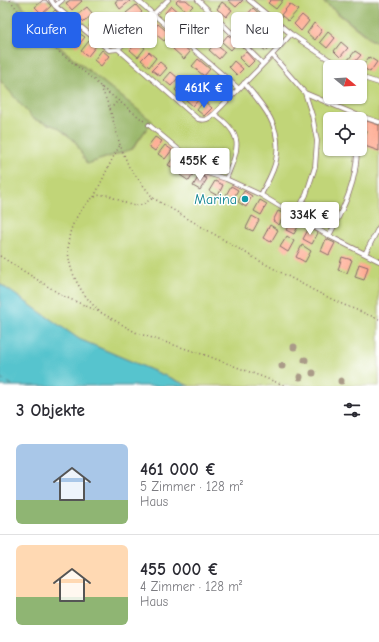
<!DOCTYPE html>
<html lang="de">
<meta charset="utf-8">
<style>
:root{--surface:#fff;--page:#f2f2f3;--text:#2b2b33;--muted:#7c7c81;--line:#e1e1e2;--accent:#2563eb}
body{margin:0;font-family:"Comic Neue",sans-serif;background:var(--page);color:var(--text);height:100vh;display:flex;flex-direction:column;font-size:15px;white-space:nowrap}
*{box-sizing:border-box;margin:0}
p{font-size:13px;color:var(--muted)}
.icon{flex:none;width:22px;height:22px;fill:none;stroke:currentColor;stroke-width:2;stroke-linecap:round;stroke-linejoin:round}
.map{position:relative;height:386px;overflow:hidden}
.panel{display:flex;flex-direction:column;background:var(--surface);flex:1}
.panel>*{flex:none}
.guide{position:absolute;left:12px;top:12px;width:355px;height:36px;display:flex;gap:8px}
.needle{width:26px;rotate:108deg}
.tools{position:absolute;left:323px;top:60px;display:grid;gap:8px}
.tools a{display:grid;place-items:center;width:44px;height:44px;border-radius:6px;background:var(--surface);box-shadow:0 1px 3px #0004;font-size:20px}
.price{position:absolute;translate:-50% -34px;padding:0 9px;border-radius:4px;background:#fff;color:#222;font-size:13px;line-height:26px;filter:drop-shadow(0 1px 2px #0008)}
.price::after{content:'';position:absolute;left:50%;top:24px;width:12px;height:9px;margin-left:-6px;background:inherit;clip-path:polygon(0 0,100% 0,50% 100%)}
.price.selected{background:var(--accent);color:#fff}
ul{padding:0;list-style:none}
li{display:flex;align-items:center;gap:12px;height:100px;padding:0 16px}
li+li{border-top:1px solid var(--line)}
li span{display:grid;place-items:center;flex:none;width:112px;height:80px;border-radius:6px;color:#555}
li>.icon{margin-inline-start:auto}
span .icon{width:48px;height:48px;fill:#fffc;stroke-width:1}
li b{font-size:17px}
h2{display:flex;justify-content:space-between;align-items:center;height:48px;padding:0 16px;font-size:17px}
.tag{padding:0 14px;border-radius:6px;background:var(--surface);box-shadow:0 1px 3px #0004;font-size:14px;line-height:36px}
.tag.selected{background:var(--accent);color:#fff}
.map>svg:first-child{display:block}
</style>
<div class="map">
<svg width="379" height="386" viewBox="0 0 379 386">
<rect width="100%" height="100%" fill="#fff"/>
<filter id="ink" filterUnits="userSpaceOnUse"><feTurbulence type="fractalNoise" baseFrequency=".025" numOctaves="2"/><feDisplacementMap in="SourceGraphic" scale="8" xChannelSelector="R" yChannelSelector="G"/><feConvolveMatrix kernelMatrix="1 2 1 2 8 2 1 2 1" color-interpolation-filters="sRGB"/></filter>
<filter id="wash" filterUnits="userSpaceOnUse"><feTurbulence type="fractalNoise" baseFrequency=".012" numOctaves="4" result="noise"/><feDisplacementMap in="SourceGraphic" scale="16" xChannelSelector="R" yChannelSelector="G"/><feGaussianBlur stdDeviation="0.9" result="paint"/><feColorMatrix in="noise" values="0 0 0 0 0 0 0 0 0 0 0 0 0 0 0 0 0 1.4 0 .05"/><feComposite in="paint" operator="in"/></filter>
<g filter="url(#wash)">
<rect width="100%" height="100%" fill="#f3f0de"/>
<path fill="#c1d578" stroke="#867a52" fill-rule="evenodd" d="M19,0H321L372,41L379,43V386H189L79,339L0,284V80L33,119L57,127L75,141L87,164L133,149L152,121L41,32ZM330,67H360V97H330ZM330,119H360V149H330Z"/>
<path fill="#98b668" stroke="#716a4a" d="M0,0H18L40,32L152,121L132,149L87,164L75,141L57,127L33,119L0,80Z
M322,0H379V42L372,40Z"/>
<path fill="#57c4ce" stroke="#50727c" d="M0,284L79,339L189,386H0Z"/>
<g fill="none" stroke-linecap="round" stroke-linejoin="round">
<path stroke="#4f5964" stroke-width="1" stroke-dasharray="5 4" stroke-linecap="butt" d="M0,378L14,386"/>
</g>
<g id="blocks">
<path fill="#fea98f" d="M43,0H46L51,6L42,14L35,7Z
M70,0H81L82,1L72,10L66,3Z
M118,0H129L130,1L120,9L115,2Z
M178,0H186L193,6L187,12L176,2Z
M228,0H243L236,7Z
M271,0H283L276,9L268,3Z
M222,2L232,10L226,17L217,9Z
M290,4L298,10L288,21L281,15Z
M136,5L142,12L133,21L126,13Z
M171,6L181,15L174,22L165,13Z
M87,7L93,14L84,22L77,15Z
M253,8L263,17L257,24L247,15Z
M55,10L62,17L55,25L47,19Z
M302,15L309,21L301,31L294,24Z
M98,17L105,24L95,33L89,26Z
M210,17L218,26L210,33L202,23Z
M67,20L74,27L65,36L58,29Z
M245,20L254,27L248,35L238,27Z
M314,23L322,30L315,40L307,33Z
M158,24L170,34L164,41L152,31Z
M271,25L281,34L276,40L266,31Z
M111,26L118,33L108,43L102,36Z
M195,28L205,36L199,43L189,35Z
M77,32L85,37L77,47L70,41Z
M328,32L335,38L327,48L320,42Z
M228,35L237,43L231,50L222,42Z
M262,35L272,44L266,51L256,43Z
M89,41L96,46L88,56L81,51Z
M138,42L145,48L138,57L130,50Z
M178,42L190,52L184,59L173,49Z
M341,42L348,48L340,57L334,51Z
M215,44L225,52L219,59L209,50Z
M102,50L109,56L101,66L94,60Z
M355,51L361,55L353,64L348,60Z
M149,52L156,58L149,67L141,60Z
M246,52L254,61L248,67L239,58Z
M369,57L377,62L370,72L362,67Z
M198,59L210,69L204,76L192,66Z
M234,61L243,69L237,75L229,67Z
M160,62L167,68L160,76L152,70Z
M171,72L178,78L171,86L164,80Z
M217,75L229,85L223,92L211,82Z
M182,82L189,88L182,96L175,90Z
M193,91L200,98L193,106L186,100Z
M204,101L212,108L204,116L197,110Z
M364,120L379,125V151L362,145L367,131L360,129Z
M155,137L162,141L155,151L148,146Z
M165,145L172,150L165,159L158,154Z
M175,155L182,160L176,170L168,165Z
M187,163L196,169L189,181L180,175Z
M200,174L207,179L200,190L193,186Z
M215,181L223,185L218,196L209,191Z
M231,186L238,190L232,201L225,197Z
M244,191L252,196L246,207L238,202Z
M260,200L267,204L261,215L254,211Z
M278,211L285,214L279,225L273,221Z
M252,216L259,220L253,231L246,228Z
M293,218L300,223L294,234L286,230Z
M270,225L278,230L271,242L263,238Z
M309,228L318,233L312,244L303,239Z
M287,236L294,241L288,252L280,247Z
M326,239L335,243L329,255L321,251Z
M302,245L311,251L305,262L296,257Z
M342,257L352,260L347,273L338,270Z
M359,264L368,267L364,280L355,277Z"/>
</g>
</g>
<g filter="url(#ink)">
<use href="#blocks" fill-opacity="0" stroke="#85686a" stroke-width="1"/>
<g fill="none" stroke-linecap="round" stroke-linejoin="round">
<defs>
<path id="lane" d="M51,0L55,6L109,50L118,49L198,119C205,121 209,119 214,114C240,87 267,62 291,34
M137,0L239,89
M198,0L263,64
M249,0L291,34L340,67
M55,6L62,0
M118,49L168,0
M273,56L305,93L312,115L317,141L315,167L306,195L295,215
M360,77L379,83
M244,83C264,106 283,128 276,160C274,172 266,184 261,195
M305,93L357,115L379,122
M214,114C245,135 239,148 226,179
M149,125L207,173L226,179L261,195L329,236L379,261
M329,236C344,207 357,182 357,149
M365,254L379,227"/>
</defs>
<use href="#lane" stroke="#85686a" stroke-width="5.5"/>
<path stroke="#85686a" stroke-width="1.5" stroke-dasharray="1 3" stroke-linecap="butt" d="M10,0L20,13L43,39L93,79L101,87L144,121
M101,87L110,109L120,145L129,167L153,198L256,259L317,292L344,305L379,319
M110,109L118,101
M94,197C103,179 110,162 120,145
M0,256L63,296L100,312L137,333L208,356L286,386
M99,311C70,284 55,242 83,208C88,201 94,195 103,195C106,194 111,196 114,198C133,206 135,210 153,198"/>
<use href="#lane" stroke="#fff" stroke-width="4"/>
</g>
<g fill="#aa9b88">
<circle cx="294" cy="347" r="3.5"/>
<circle cx="305" cy="360" r="3.5"/>
<circle cx="282" cy="366" r="3.5"/>
<circle cx="313" cy="373" r="3.5"/>
<circle cx="300" cy="377" r="3.5"/>
<circle cx="341" cy="381" r="3.5"/>
</g>
</g>
<circle fill="#0f9aa8" stroke="#fff" stroke-width="1.5" cx="245" cy="199" r="4"/>
<g text-anchor="middle" dominant-baseline="central" stroke-width="3" stroke-linejoin="round" paint-order="stroke">
<g font-size="14" fill="#0d838f" stroke="#fff" text-anchor="end">
<text x="237" y="199">Marina</text>
</g>
</g>
</svg>
<div class="tools">
<a><svg class="needle" viewBox="-14 -14 28 28"><path d="M0-13l5 13h-10z" fill="#e53935"/><path d="M0 13l5-13h-10z" fill="#7c7c81"/></svg></a>
<a><svg class="icon" aria-label="locate" viewBox="0 0 24 24"><circle cx="12" cy="12" r="6"/><path d="M12 2v4M12 18v4M2 12h4M18 12h4"/></svg></a>
</div>
<b class="price selected" style="left:204px;top:109px">461K €</b>
<b class="price" style="left:200px;top:182px">455K €</b>
<b class="price" style="left:310px;top:236px">334K €</b>
<div class="guide">
<a class="tag selected">Kaufen</a>
<a class="tag">Mieten</a>
<a class="tag">Filter</a>
<a class="tag">Neu</a>
</div>
</div>
<section class="panel">
<h2>3 Objekte<svg class="icon" aria-label="filters" viewBox="0 0 24 24"><path d="M4 7h16M4 17h16"/><circle cx="9" cy="7" r="2"/><circle cx="15" cy="17" r="2"/></svg></h2>
<ul>
<li><span style="background:linear-gradient(#a9c7e8 70%,#8fb573 0)"><svg class="icon" aria-label="home" viewBox="0 0 24 24"><path d="M3 11l9-7 9 7M6 9v11h12V9"/></svg></span><div><b>461 000 €</b><p>5 Zimmer · 128 m²</p><p>Haus</p></div></li>
<li><span style="background:linear-gradient(#ffd9b3 65%,#8fb573 0)"><svg class="icon" aria-label="home" viewBox="0 0 24 24"><path d="M3 11l9-7 9 7M6 9v11h12V9"/></svg></span><div><b>455 000 €</b><p>4 Zimmer · 128 m²</p><p>Haus</p></div></li>
</ul>
</section>
